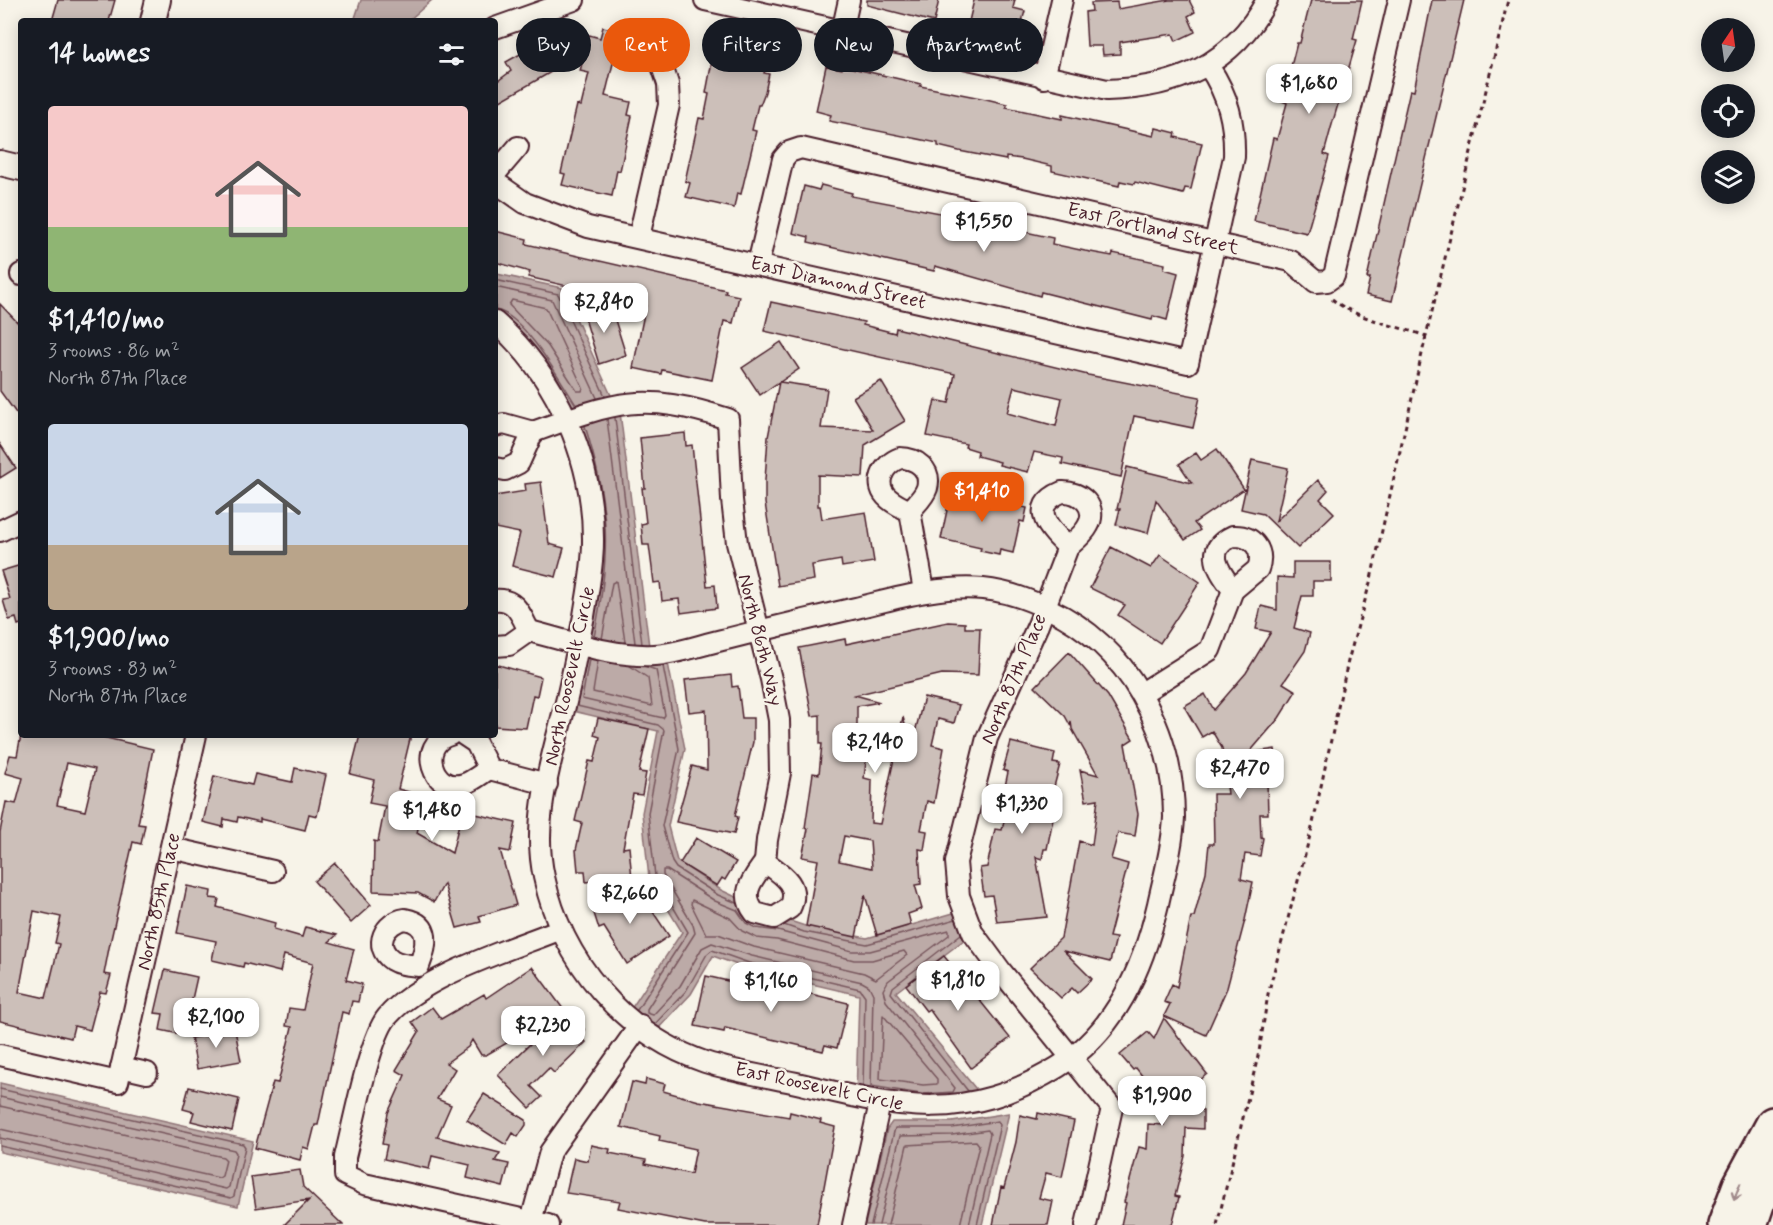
<!DOCTYPE html>
<meta charset="utf-8">
<style>
:root{--surface:#171b24;--page:#20242c;--text:#f1f3f6;--muted:#9ea1a6;--accent:#ea580c}
body{margin:0;font-family:Mynerve,sans-serif;background:var(--page);color:var(--text);height:100vh;display:flex;flex-direction:column;font-size:22px;white-space:nowrap}
*{box-sizing:border-box;margin:0}
p{font-size:20px;color:var(--muted)}
.icon{flex:none;width:33px;height:33px;fill:none;stroke:currentColor;stroke-width:2;stroke-linecap:round;stroke-linejoin:round}
.map{position:relative;flex:1;overflow:hidden}
.side{position:absolute;left:18px;top:18px;width:480px;height:720px;display:flex;flex-direction:column;background:var(--surface);border-radius:6px;box-shadow:0 3px 15px #0003}
.side>*{flex:none}
.hud{position:absolute;left:516px;top:18px;width:570px;height:54px;display:flex;gap:12px}
.needle{width:39px;rotate:13deg}
.fabs{position:absolute;left:1701px;top:18px;display:grid;gap:12px}
.fabs a{display:grid;place-items:center;width:54px;height:54px;border-radius:50%;background:var(--surface);box-shadow:0 3px 15px #0003;font-size:30px}
.price{position:absolute;translate:-50% -51px;padding:0 14px;border-radius:12px;background:#fff;color:#222;font-size:20px;line-height:39px;filter:drop-shadow(0 2px 3px #0008)}
.price::after{content:'';position:absolute;left:50%;top:36px;width:18px;height:14px;margin-left:-9px;background:inherit;clip-path:polygon(0 0,100% 0,50% 100%)}
.price.on{background:var(--accent);color:#fff}
ul{padding:0;list-style:none}
li{display:grid;align-content:center;gap:12px;height:318px;padding:0 30px}
li span{display:grid;place-items:center;height:186px;border-radius:6px;color:#555}
li>.icon{margin-inline-start:auto}
span .icon{width:108px;height:108px;fill:#fffc;stroke-width:1}
li b{font-size:26px}
h2{display:flex;justify-content:space-between;align-items:center;height:72px;padding:0 30px;font-size:26px}
.pill{padding:0 21px;border-radius:27px;background:var(--surface);box-shadow:0 3px 15px #0003;font-size:21px;line-height:54px}
.pill.on{background:var(--accent);color:#fff}
.map>svg:first-child{display:block}
</style>
<div class="map">
<svg width="1773" height="1225" viewBox="0 0 1773 1225">
<rect width="100%" height="100%" fill="#f7f3e8"/>
<filter id="ink" filterUnits="userSpaceOnUse"><feTurbulence type="fractalNoise" baseFrequency=".0167" numOctaves="2"/><feDisplacementMap in="SourceGraphic" scale="12" xChannelSelector="R" yChannelSelector="G"/><feConvolveMatrix kernelMatrix="1 2 1 2 8 2 1 2 1" color-interpolation-filters="sRGB"/></filter>
<g filter="url(#ink)">
<path fill="#bcaaa7" stroke="#8e7275" stroke-width="1.5" d="M361,0H432L408,21H354Z
M497,274L562,288L615,404H619L650,654L666,653L685,749L668,826L677,861L721,890L778,917L805,926L867,938L964,910L973,933L896,992L985,1100L856,1097L859,995L748,969L713,956L691,994L653,1034L627,1015L682,932L649,878L642,813L658,731L564,709L592,570L568,419L495,322Z
M0,1083L253,1141L238,1206L0,1152Z
M1009,1113L982,1225H865L887,1129L892,1122H952Z"/>
<g fill="none" stroke-linecap="round" stroke-linejoin="round">
<path stroke="#78575d" stroke-width="1.5" d="M495,280L558,294L605,396
M495,287L552,300L597,398
M512,300L546,308L583,388L582,391H577L548,346L509,305Z
M495,310C522,312 562,383 576,405
M615,418L642,644
M607,419L635,643
M585,426C610,505 611,555 594,637
M602,639L612,583L616,581L625,642
M589,659L582,699L663,718L665,715L656,670L644,666
M598,661L593,692L652,706L648,678L630,666
M663,666L679,749L662,826L672,862L676,868L718,895L737,903
M577,706L658,725L664,730L648,813L655,876L688,932L637,1010
M692,900L730,918L742,931L757,938L777,940L854,960H872L904,951L907,955L876,979L864,973L754,947L718,934H706L691,904Z
M784,925L804,932L867,944L956,919
M961,934L893,987L891,993L968,1091
M883,1015L937,1079V1084L923,1085L880,1079Z
M655,1024L686,991L707,954L712,950L749,963L860,989L865,996L863,1086
M0,1089L243,1144L245,1147L234,1196L231,1198L0,1146
M921,1094L871,1086L873,994L869,986L862,982L752,956L712,943L702,948L680,986L653,1015L647,1013V1009L695,933L693,925L663,875V870H667L715,901L737,910L746,923L756,928L778,931L852,951H870L949,930V935L888,981L883,990L886,1001L955,1088L953,1092L924,1094
M0,1097L234,1150L236,1153L229,1187L226,1189L0,1138
M0,1106L223,1157L226,1160L222,1176L219,1178L0,1129
M871,1225L895,1128H952L998,1121L1000,1125L977,1225
M879,1225L900,1136L952,1135L988,1130L990,1134L969,1225
M888,1225L907,1145L976,1141L979,1145L960,1225"/>
</g>
<path fill="#ccbfb9" stroke="#4a1f2b" stroke-width="1.5" fill-rule="evenodd" d="M58,0H115L109,21H52Z
M867,0H939L934,22L867,5Z
M974,0H1015L1013,8L1025,11L1020,29L1000,25L997,37L967,30Z
M1169,0H1189L1195,12L1188,16L1195,32L1176,41L1173,34L1120,42V54L1103,55L1102,46H1087L1085,12L1092,11L1091,3L1117,2L1118,9Z
M1311,0H1362L1353,39L1357,40L1331,128L1324,154L1329,156L1307,233L1254,221L1273,138L1277,139L1287,103L1282,101L1288,78L1297,43H1300Z
M1432,0H1464L1392,301L1366,295L1370,278H1367L1410,90L1414,91Z
M603,27L621,31L605,96L631,102L628,115L632,116L620,171L617,170L612,196L562,185L565,174L561,173L577,105L581,106L589,73L580,71L589,35L600,38Z
M551,41L565,64L495,104V83L511,71L506,62L538,44L540,47Z
M720,47L768,58L764,73L769,74L765,92L760,105H758L752,130L756,131L741,194L737,193L734,208L686,197L690,183L685,181L699,118L704,119L709,94L706,93L712,61L717,62Z
M826,66L842,69L843,66L921,84L920,86L986,99L1007,104L1006,107L1062,119V115L1154,136L1156,128L1176,133L1175,137L1202,143L1191,189L1185,188L1183,194L1135,182L1134,184L1120,181L1119,186L1052,171V166L1022,159L1006,157V160L959,151L938,146V143L829,121L831,115L816,111Z
M821,185L852,193L851,196L956,216L955,220L984,227L985,223L1053,238L1052,244L1085,251L1112,256L1113,253L1165,264L1164,269L1178,273L1167,320L1153,316L1152,320L1041,292L1040,296L935,266L934,271L808,242L809,237L793,233L804,186L819,190Z
M495,231L527,239L526,244L726,290L725,293L739,296L733,323L724,321L712,380L662,370L661,374L633,368L646,304L528,277L530,272L495,262Z
M771,302L864,322L863,325L895,333L896,328L1088,375L1200,397L1193,428L1134,416L1121,477L1062,464L1063,458L1034,452L1028,472L999,465L1000,462L977,456L978,451L965,447L966,444L927,436L935,400L949,403L955,374L764,331ZM1014,387L1062,398L1056,426L1007,413Z
M0,304L21,326V420L0,391Z
M610,304L626,355L599,364L583,312Z
M781,342L799,369L780,382L827,389L821,428L873,430L853,397L881,381L905,421L865,445L863,477L818,475V506H820L822,519L866,512L874,562L842,567L841,560L812,565L814,580L778,586L765,503V480L768,437L779,382L760,395L742,368Z
M685,433L686,446L692,445L707,586L715,585L717,608L681,613L679,599L662,601L660,582L654,583L649,545H643L641,524L646,523L642,488H645L640,438Z
M0,444L16,468L0,478Z
M1217,449L1244,489L1194,523L1200,530L1185,540L1156,500L1148,533L1116,525L1120,509H1117L1127,467L1192,483L1179,464L1196,453L1201,460Z
M1252,460L1288,468L1276,521L1318,480L1328,490L1320,499L1334,513L1298,548L1263,514L1241,509Z
M541,482L549,544L564,548L556,577L512,566L520,533L495,528V496L526,491L525,484Z
M951,491L1027,508L1024,522L1020,521L1013,553L1000,550L999,555L980,551L981,548L941,539Z
M1111,547L1151,568L1160,555L1200,582L1160,643L1118,615L1125,605L1090,588Z
M1293,562H1331V581H1313V596H1302L1294,628L1310,633L1305,651L1283,683L1296,691L1279,718L1249,753L1275,749L1279,780L1267,782L1268,814H1260L1261,837L1263,838L1260,856L1245,854L1241,879L1253,882L1245,920L1227,988L1206,1035L1164,1016L1170,1004L1164,1002L1172,984L1177,987L1191,917H1194L1206,872L1209,844H1214L1213,794H1228L1222,748L1212,731L1202,737L1184,706L1205,694L1214,710L1246,673L1271,632L1256,629L1261,606L1277,610V577L1293,578Z
M21,565V624L18,625L16,618L9,620L3,600L10,599L1,571Z
M948,622L965,623V628H980L978,675L942,674L855,695L880,702L857,706V735H874L873,754H867L864,778L872,780L871,823L880,824L903,717L911,748L924,697L959,705L954,723L938,719L932,745L944,748L934,803L927,801L921,830L927,831L924,850L919,849L921,884L915,885L922,909L908,914L911,925L877,935L865,895L856,937L806,926L818,860L802,857L808,829L805,828L813,773L819,774L822,744H820V715L812,716L799,648L845,639L846,644ZM844,836L870,841L872,868L839,861Z
M1069,652L1108,696L1133,739L1125,744L1138,814L1135,836L1118,833L1111,859L1128,864L1109,937L1116,938L1110,962L1064,951L1092,979L1077,993L1072,988L1061,998L1030,968L1061,938L1079,841L1092,845L1098,799L1086,801L1080,770L1098,775L1072,729L1071,721L1070,725L1065,716L1035,687Z
M495,664L541,677L537,696L533,695L526,728L495,726Z
M731,675L732,687L738,686L742,718H753V742L735,816L738,817L734,834L676,822L692,766L707,770L706,710L689,712L685,680Z
M598,718L649,729L639,772L646,773L642,795L633,794L623,848L629,847L632,878L586,882L585,871H578L576,850L582,823L575,821L589,761L594,762L600,737L594,735Z
M21,735H94L153,749L138,824L145,825L141,844L133,842L109,948L104,974L111,975L106,993L100,992L90,1030L74,1026L71,1038L0,1021V832L6,802L16,804L23,778L5,773L10,755L17,756ZM67,763L95,769L85,811L57,805ZM34,911L61,917L55,943L59,944L46,998L19,992Z
M360,735H411L398,789L409,792L407,801L423,805L417,833L452,853L462,811L516,823L510,852L500,850L516,905L479,916L481,922L457,928L444,884L434,902L418,893L373,891L374,841L378,842L385,806L369,803L374,780L350,774Z
M1011,742L1055,753L1053,763L1060,764L1050,802L1056,803L1047,849H1044L1042,859L1036,857L1047,917L997,922L992,895L984,896L980,868L987,867L995,829L1002,830L1008,802L1002,801L1008,772L1003,770Z
M295,768L326,775L317,816L309,814L305,830L260,819V822L238,817L237,822L224,819L223,827L203,822L214,776L252,785L255,774L292,782Z
M696,838L736,862L725,880L722,878L717,886L680,863Z
M335,863L371,905L351,923L314,881Z
M187,886L211,891L210,898L219,899L217,907L275,923L274,929L302,937L305,927L337,935L329,942L354,949L346,980L362,984L358,1002L352,1001L349,1014L342,1012L318,1125H315L309,1149L303,1147L300,1160L255,1148L273,1082L278,1083L292,1027L286,1026L289,1008L303,1010L313,963L284,955L280,972L244,963L243,967L212,960L216,941L177,933Z
M642,890L645,900L669,936L627,964L604,927L599,929L592,907Z
M944,956L1010,1038L971,1068L929,1009L926,1011L906,985Z
M532,967L564,1010L486,1055H481L472,1040L468,1047L446,1063L455,1069L437,1099L451,1105L437,1137L500,1153L495,1161L509,1164L503,1187L467,1178L470,1165L432,1156L429,1169L384,1159L387,1145L382,1144L388,1113L405,1075L396,1070L419,1032L412,1022L432,1007L441,1019L484,994L486,998Z
M165,970L197,977L184,1035L160,1030L163,1014L155,1013Z
M706,976L741,984L742,977L848,1003L837,1048L825,1045L823,1051L725,1028L724,1032L695,1026Z
M565,1010L585,1030L579,1036L586,1042L554,1073L549,1068L531,1086L542,1097L530,1108L498,1075Z
M1164,1018L1207,1074L1168,1108L1203,1110V1129L1186,1128L1185,1156L1175,1196L1179,1197L1172,1225H1121L1126,1203L1124,1202L1139,1147L1147,1149L1148,1124L1164,1125L1165,1108H1167L1136,1068L1133,1070L1120,1055L1148,1032L1154,1039Z
M235,1030L241,1061L197,1069L191,1038Z
M646,1079L665,1084L663,1091L699,1101L789,1117L790,1112L821,1120L820,1123L835,1127L817,1225H705L618,1208L620,1201L566,1193L574,1158L588,1161L591,1145L610,1149L609,1153L646,1160L645,1164L691,1174L696,1149L659,1141L660,1136L621,1127L632,1082L645,1085Z
M189,1087L239,1099L232,1131L191,1121L194,1112L183,1109Z
M484,1094L526,1120V1125L518,1137L513,1133L506,1145L467,1120Z
M1038,1113L1074,1121L1062,1177L1046,1173L1039,1198L1053,1201L1048,1225H993L1001,1187L1004,1188L1016,1142L1020,1115L1037,1119Z
M300,1170L303,1187L343,1225H284L309,1200L256,1208L251,1177Z"/>
<g fill="none" stroke-linecap="round" stroke-linejoin="round">
<defs>
<g id="minor">
<path d="M705,0L1107,90C1177,88 1232,65 1267,0"/>
<path d="M495,28L574,0"/>
<path d="M842,32L849,0"/>
<path d="M1044,78L1062,0"/>
<path d="M495,174L518,147"/>
<path d="M495,182L525,203L588,227L1188,363L1234,157C1235,123 1228,95 1209,67"/>
<path d="M639,237L669,105L668,84L662,66"/>
<path d="M758,264L783,159L789,152L801,148L1291,261L1316,282L1327,281L1334,276L1399,0"/>
<path d="M21,274V275"/>
<path d="M495,322C557,376 594,460 593,542C593,567 588,591 584,616C578,644 573,674 566,702C552,758 531,819 544,877C562,961 623,1034 705,1062C736,1072 770,1077 801,1084C900,1108 965,1124 1058,1067C1116,1031 1143,968 1158,904C1164,876 1173,846 1174,817C1174,731 1128,646 1049,609C1028,599 1005,591 983,589C940,585 897,598 856,608C811,618 767,629 722,640C700,645 676,654 654,655C612,657 569,641 529,631"/>
<path d="M495,426L504,424L533,432L519,463L505,470L495,468"/>
<path d="M533,432C614,402 642,391 728,419L732,500L737,543L771,679L779,720L780,773L767,840L765,862"/>
<path d="M900,458C916,458 932,469 927,488C924,497 916,504 910,511C903,508 895,504 889,499C872,485 883,464 900,458Z"/>
<path d="M1062,492C1080,491 1099,507 1088,526C1084,534 1075,541 1068,547C1051,531 1026,507 1062,492Z"/>
<path d="M910,511L924,591"/>
<path d="M0,531L21,521"/>
<path d="M1233,536C1253,535 1265,550 1258,569L1233,590C1220,572 1202,550 1233,536Z"/>
<path d="M1068,547L1038,625L987,738L956,862L959,896L973,933L1001,971L1112,1108L1086,1225"/>
<path d="M495,600C516,598 521,615 529,631L509,645L495,646"/>
<path d="M1142,693L1210,650L1233,590"/>
<path d="M450,735C417,744 432,794 464,784C473,781 481,774 489,769L476,743L464,735"/>
<path d="M489,769L547,784"/>
<path d="M171,848L273,871"/>
<path d="M765,862C782,874 801,885 790,908L774,918L755,913C739,893 753,879 765,862Z"/>
<path d="M405,919C432,924 427,946 419,966C410,965 400,965 392,960C372,946 385,922 405,919Z"/>
<path id="s1" d="M0,1055L118,1082L196,735"/>
<path d="M121,1067L147,1073"/>
<path d="M531,1221L550,1152L640,1025"/>
<path d="M548,1225L364,1184L345,1175V1157C353,1126 369,1039 387,1017C423,975 509,950 561,929"/>
<path d="M853,1225L880,1103"/>
</g>
<path id="tertiary" d="M153,21L158,0
M0,163L21,168"/>
<path id="motorway" d="M1725,1225L1740,1185L1773,1124
M1750,1225L1769,1169"/>
</defs>
<use href="#minor" stroke="#4a1f2b" stroke-width="24"/>
<use href="#tertiary" stroke="#4a1f2b" stroke-width="28"/>
<use href="#motorway" stroke="#4a1f2b" stroke-width="38"/>
<path stroke="#4a1f2b" stroke-width="3" stroke-dasharray="4.5 4.5" stroke-linecap="butt" d="M1332,299C1354,318 1397,326 1426,336L1508,0
M1217,1225L1259,1052L1268,994L1312,828L1348,661L1371,579L1426,336"/>
<use href="#minor" stroke="#f7f3e8" stroke-width="20"/>
<use href="#tertiary" stroke="#f7f3e8" stroke-width="24"/>
<use href="#motorway" stroke="#f7f3e8" stroke-width="33"/>
</g>
<defs><path id="oneway-shaft" d="M-6 0H5M1.5-3L5.5 0L1.5 3" fill="none" stroke-width="1.6" stroke-linecap="round" stroke-linejoin="round" transform="scale(1.5)"/></defs>
<use stroke="#a0898a" href="#oneway-shaft" transform="translate(1737 1192) rotate(111)"/>
</g>
<g text-anchor="middle" dominant-baseline="central" stroke-width="5" stroke-linejoin="round" paint-order="stroke">
<g font-size="20" fill="#4a1f2b" stroke="#f7f3e8">
<text transform="translate(1153 229) rotate(13)">East Portland Street</text>
<text transform="translate(838 283) rotate(13)">East Diamond Street</text>
<text transform="translate(760 640) rotate(76)">North 86th Way</text>
<text transform="translate(570 676) rotate(-78)">North Roosevelt Circle</text>
<text transform="translate(1014 679) rotate(-67)">North 87th Place</text>
<text stroke="none"><textPath href="#s1" startOffset="306">North 85th Place</textPath></text>
<text transform="translate(819 1087) rotate(12)">East Roosevelt Circle</text>
</g>
</g>
</svg>
<div class="fabs">
<a><svg class="needle" viewBox="-14 -14 28 28"><path d="M0-13l5 13h-10z" fill="#e53935"/><path d="M0 13l5-13h-10z" fill="#9ea1a6"/></svg></a>
<a><svg class="icon" aria-label="locate" viewBox="0 0 24 24"><circle cx="12" cy="12" r="6"/><path d="M12 2v4M12 18v4M2 12h4M18 12h4"/></svg></a>
<a><svg class="icon" aria-label="layers" viewBox="0 0 24 24"><path d="M12 4l9 5-9 5-9-5zM3 14l9 5 9-5"/></svg></a>
</div>
<b class="price" style="left:1309px;top:115px">$1,680</b>
<b class="price" style="left:984px;top:253px">$1,550</b>
<b class="price" style="left:604px;top:334px">$2,840</b>
<b class="price on" style="left:982px;top:523px">$1,410</b>
<b class="price" style="left:875px;top:774px">$2,140</b>
<b class="price" style="left:1240px;top:800px">$2,470</b>
<b class="price" style="left:1022px;top:835px">$1,330</b>
<b class="price" style="left:432px;top:842px">$1,480</b>
<b class="price" style="left:630px;top:925px">$2,660</b>
<b class="price" style="left:958px;top:1012px">$1,810</b>
<b class="price" style="left:771px;top:1013px">$1,160</b>
<b class="price" style="left:216px;top:1049px">$2,100</b>
<b class="price" style="left:543px;top:1057px">$2,230</b>
<b class="price" style="left:1162px;top:1127px">$1,900</b>
<div class="hud">
<a class="pill">Buy</a>
<a class="pill on">Rent</a>
<a class="pill">Filters</a>
<a class="pill">New</a>
<a class="pill">Apartment</a>
</div>
<section class="side">
<h2>14 homes<svg class="icon" aria-label="filters" viewBox="0 0 24 24"><path d="M4 7h16M4 17h16"/><circle cx="9" cy="7" r="2"/><circle cx="15" cy="17" r="2"/></svg></h2>
<ul>
<li><span style="background:linear-gradient(#f6c9c9 65%,#8fb573 0)"><svg class="icon" aria-label="home" viewBox="0 0 24 24"><path d="M3 11l9-7 9 7M6 9v11h12V9"/></svg></span><div><b>$1,410/mo</b><p>3 rooms · 86 m²</p><p>North 87th Place</p></div></li>
<li><span style="background:linear-gradient(#c9d6e8 65%,#b9a48a 0)"><svg class="icon" aria-label="home" viewBox="0 0 24 24"><path d="M3 11l9-7 9 7M6 9v11h12V9"/></svg></span><div><b>$1,900/mo</b><p>3 rooms · 83 m²</p><p>North 87th Place</p></div></li>
</ul>
</section>
</div>
